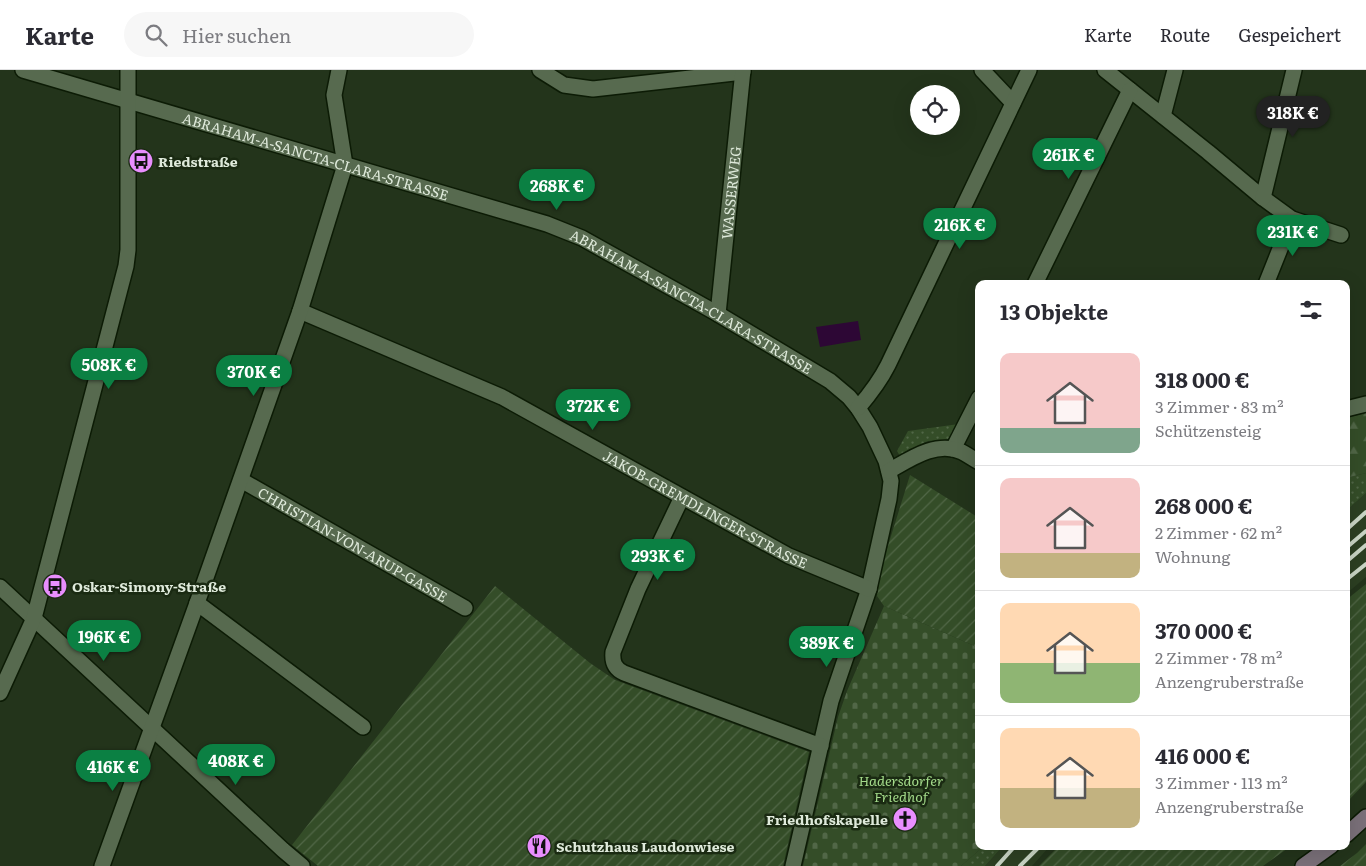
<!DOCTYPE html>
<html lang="de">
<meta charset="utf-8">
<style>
:root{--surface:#fff;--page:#f7f7f7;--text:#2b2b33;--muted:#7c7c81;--line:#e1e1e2;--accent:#0b8043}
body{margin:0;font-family:Literata,serif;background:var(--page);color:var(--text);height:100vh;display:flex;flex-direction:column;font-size:19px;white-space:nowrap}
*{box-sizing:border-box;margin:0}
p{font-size:16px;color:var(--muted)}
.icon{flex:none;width:28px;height:28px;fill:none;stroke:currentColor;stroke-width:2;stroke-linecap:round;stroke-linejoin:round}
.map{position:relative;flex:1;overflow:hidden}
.details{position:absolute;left:975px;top:210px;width:375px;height:570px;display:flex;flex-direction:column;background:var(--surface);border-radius:10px;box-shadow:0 5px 20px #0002}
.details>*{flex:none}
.controls{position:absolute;left:910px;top:15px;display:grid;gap:10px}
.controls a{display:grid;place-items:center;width:50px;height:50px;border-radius:50%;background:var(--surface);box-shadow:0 5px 20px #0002;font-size:25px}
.price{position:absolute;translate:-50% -42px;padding:0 11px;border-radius:18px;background:var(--accent);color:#fff;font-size:16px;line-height:32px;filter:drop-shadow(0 1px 2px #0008)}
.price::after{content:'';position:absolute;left:50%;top:30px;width:15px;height:11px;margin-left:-8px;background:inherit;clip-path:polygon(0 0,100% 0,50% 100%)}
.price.current{background:#222;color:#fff}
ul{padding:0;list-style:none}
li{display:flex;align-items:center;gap:15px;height:125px;padding:0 25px}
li+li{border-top:1px solid var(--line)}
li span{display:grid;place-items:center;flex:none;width:140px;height:100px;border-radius:10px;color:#555}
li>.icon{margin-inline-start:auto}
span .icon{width:60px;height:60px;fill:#fffc;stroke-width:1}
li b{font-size:21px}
h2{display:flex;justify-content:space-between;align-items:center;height:60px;padding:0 25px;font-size:21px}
header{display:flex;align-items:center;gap:30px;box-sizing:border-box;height:70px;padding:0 25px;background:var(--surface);border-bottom:1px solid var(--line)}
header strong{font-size:24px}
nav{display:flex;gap:28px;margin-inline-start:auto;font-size:18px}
.search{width:350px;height:45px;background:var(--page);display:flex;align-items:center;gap:12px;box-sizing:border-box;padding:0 18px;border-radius:28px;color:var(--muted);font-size:19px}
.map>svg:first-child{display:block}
</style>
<header>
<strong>Karte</strong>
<div class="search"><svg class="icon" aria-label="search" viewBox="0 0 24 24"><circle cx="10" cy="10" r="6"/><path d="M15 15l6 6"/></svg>Hier suchen</div>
<nav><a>Karte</a><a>Route</a><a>Gespeichert</a></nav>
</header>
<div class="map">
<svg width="1366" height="796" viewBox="0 0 1366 796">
<defs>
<pattern id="grass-dots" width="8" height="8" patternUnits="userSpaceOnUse" patternTransform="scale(1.25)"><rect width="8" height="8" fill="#344d28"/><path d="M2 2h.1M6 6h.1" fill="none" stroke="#516747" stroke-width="1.8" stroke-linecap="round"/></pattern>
<pattern id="forest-firs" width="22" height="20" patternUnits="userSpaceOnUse" patternTransform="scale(1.25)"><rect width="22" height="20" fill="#344d28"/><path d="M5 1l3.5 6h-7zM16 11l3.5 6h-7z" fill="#516747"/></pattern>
<pattern id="cemetery-stones" width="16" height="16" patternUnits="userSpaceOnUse" patternTransform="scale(1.25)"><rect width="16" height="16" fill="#344d28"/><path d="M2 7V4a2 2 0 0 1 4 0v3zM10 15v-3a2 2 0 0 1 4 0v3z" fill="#516747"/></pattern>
<pattern id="garden-furrows" width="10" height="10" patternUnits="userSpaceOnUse" patternTransform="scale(1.25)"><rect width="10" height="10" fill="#344d28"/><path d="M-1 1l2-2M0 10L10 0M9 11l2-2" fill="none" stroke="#516747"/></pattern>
</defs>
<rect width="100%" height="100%" fill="#23341b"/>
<path fill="#2c3f22" d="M1366,423V507L1346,524V441Z
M1003,776H1050L1032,796H985Z"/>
<path fill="url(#grass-dots)" d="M959,354C957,358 955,364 951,367C946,372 935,370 928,371C918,374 911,383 900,386L897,381L908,361Z
M1366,403V423L1346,441V408Z
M984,776H1003L985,796H961Z"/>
<path fill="url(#forest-firs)" d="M1366,343V403L1346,408V347L1354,346Z"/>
<path fill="url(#cemetery-stones)" d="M884,536L979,578V776H984L961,796H803L838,647L847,621Z"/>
<path fill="url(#garden-furrows)" d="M910,405L979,448V578L884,536L877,526L882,495Z
M1366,514V712L1346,733V530Z
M495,516L590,593L615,610L809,682L783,796H318L292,775Z
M1366,774V796H1340L1357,783Z
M1059,776H1291L1263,796H1039Z"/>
<path fill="#2d0735" d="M858,251L861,270L820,277L816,257Z"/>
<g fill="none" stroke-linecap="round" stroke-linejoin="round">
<defs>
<g id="minor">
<path id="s1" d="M23,0L547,154L582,168L718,244L830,311L849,327L858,338L870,357L886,391L891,411L889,429L869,519L831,631L793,796"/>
<path d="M540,0L564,15L593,19L743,2"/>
<path d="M982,0L1013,33"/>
<path d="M1105,0L1208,82L1263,128L1292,149L1341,165"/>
<path d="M1163,46L1175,0"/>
<path d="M1263,128L1294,0"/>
<path d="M1035,214L1130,20"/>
<path d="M1266,214L1292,149"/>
<path id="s2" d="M300,241L502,327L789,486L869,519"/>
<path id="s3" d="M718,244L743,0"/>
<path d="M858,338C870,324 880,311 888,295L1029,0"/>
<path d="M1346,339L1366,334"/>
<path d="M953,379L979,328"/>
<path d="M889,401C910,389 937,370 962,382C968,385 973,389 979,392"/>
<path id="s4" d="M241,410L465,538"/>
<path d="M682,427L638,519L613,582C612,592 615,599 624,603L821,676"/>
<path d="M0,517L283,780L302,796"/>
<path d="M197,533L363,657"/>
<path d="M102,796L197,533L300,241L345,95L334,25L339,0"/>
</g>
<path id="tertiary" d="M0,623L34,548L126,196L128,180V0"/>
<path id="secondary" d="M1346,765L1366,747
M1303,796L1331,776"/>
</defs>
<use href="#minor" stroke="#0c1b05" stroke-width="18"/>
<use href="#tertiary" stroke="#0c1b05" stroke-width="18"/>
<use href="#secondary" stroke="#0c1b05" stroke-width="18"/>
<use href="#minor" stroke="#576a4f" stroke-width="15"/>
<use href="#tertiary" stroke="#576a4f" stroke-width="15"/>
<use href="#secondary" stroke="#7a7079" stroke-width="15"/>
<path stroke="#c9d5c5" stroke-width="4" d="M1346,460L1366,442
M1346,478L1366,461
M1346,492L1366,475
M1346,510L1366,494
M997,796L1015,776
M1020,796L1040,776"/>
</g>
<defs>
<symbol id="bus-disc" viewBox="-11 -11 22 22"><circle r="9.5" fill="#e98efe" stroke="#1a2a12"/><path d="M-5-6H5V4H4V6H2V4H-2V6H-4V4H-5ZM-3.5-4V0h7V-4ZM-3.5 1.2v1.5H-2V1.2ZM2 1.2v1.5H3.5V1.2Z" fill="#111"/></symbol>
<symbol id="church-disc" viewBox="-11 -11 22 22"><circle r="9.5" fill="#e98efe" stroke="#1a2a12"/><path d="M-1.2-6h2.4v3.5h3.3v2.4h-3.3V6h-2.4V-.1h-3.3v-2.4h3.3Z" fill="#111"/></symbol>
<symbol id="restaurant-disc" viewBox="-11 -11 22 22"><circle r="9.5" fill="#e98efe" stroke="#1a2a12"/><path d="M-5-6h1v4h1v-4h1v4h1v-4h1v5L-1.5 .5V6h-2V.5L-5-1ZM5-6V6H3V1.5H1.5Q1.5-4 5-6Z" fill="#111"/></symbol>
</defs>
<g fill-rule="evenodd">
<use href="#bus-disc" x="127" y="77" width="28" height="28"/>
<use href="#bus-disc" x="41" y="502" width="28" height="28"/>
<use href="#church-disc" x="891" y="735" width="28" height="28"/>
<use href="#restaurant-disc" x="525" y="762" width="28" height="28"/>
</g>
<g text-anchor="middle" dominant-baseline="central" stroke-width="5" stroke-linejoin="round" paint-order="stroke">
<g font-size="14" fill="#dfeadb" stroke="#1a2a12">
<text stroke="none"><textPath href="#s1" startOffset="305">ABRAHAM-A-SANCTA-CLARA-STRASSE</textPath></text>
<text stroke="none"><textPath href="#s3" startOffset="122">WASSERWEG</textPath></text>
<text stroke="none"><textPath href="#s1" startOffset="710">ABRAHAM-A-SANCTA-CLARA-STRASSE</textPath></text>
<text stroke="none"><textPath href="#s2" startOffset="452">JAKOB-GREMDLINGER-STRASSE</textPath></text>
<text stroke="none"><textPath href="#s4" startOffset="129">CHRISTIAN-VON-ARUP-GASSE</textPath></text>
</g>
<g font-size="14" font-weight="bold" fill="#dfeadb" stroke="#1a2a12" text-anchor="start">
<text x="158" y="91">Riedstraße</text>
<text x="72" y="516">Oskar-Simony-Straße</text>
<text x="888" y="749" text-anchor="end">Friedhofskapelle</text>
<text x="556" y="776">Schutzhaus Laudonwiese</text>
</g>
<g font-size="14" font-style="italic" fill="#a3da8a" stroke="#1a2a12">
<text x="901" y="710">Hadersdorfer<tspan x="901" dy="16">Friedhof</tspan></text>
</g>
</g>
</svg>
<div class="controls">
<a><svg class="icon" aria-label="locate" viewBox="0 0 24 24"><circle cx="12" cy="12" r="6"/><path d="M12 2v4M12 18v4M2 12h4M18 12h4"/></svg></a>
</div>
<b class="price current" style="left:1293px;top:68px">318K €</b>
<b class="price" style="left:1069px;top:110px">261K €</b>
<b class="price" style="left:557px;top:141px">268K €</b>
<b class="price" style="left:960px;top:180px">216K €</b>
<b class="price" style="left:1293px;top:187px">231K €</b>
<b class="price" style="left:109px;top:320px">508K €</b>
<b class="price" style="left:254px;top:327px">370K €</b>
<b class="price" style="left:593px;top:361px">372K €</b>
<b class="price" style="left:658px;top:511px">293K €</b>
<b class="price" style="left:104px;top:592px">196K €</b>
<b class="price" style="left:827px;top:598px">389K €</b>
<b class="price" style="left:236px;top:716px">408K €</b>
<b class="price" style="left:113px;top:722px">416K €</b>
<section class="details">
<h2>13 Objekte<svg class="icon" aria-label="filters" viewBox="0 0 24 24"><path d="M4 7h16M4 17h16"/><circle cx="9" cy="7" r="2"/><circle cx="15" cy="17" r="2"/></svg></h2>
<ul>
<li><span style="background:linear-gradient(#f6c9c9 75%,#7fa58c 0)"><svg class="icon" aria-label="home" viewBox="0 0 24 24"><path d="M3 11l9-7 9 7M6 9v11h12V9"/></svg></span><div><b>318 000 €</b><p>3 Zimmer · 83 m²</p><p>Schützensteig</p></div></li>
<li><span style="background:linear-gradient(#f6c9c9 75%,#c2b280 0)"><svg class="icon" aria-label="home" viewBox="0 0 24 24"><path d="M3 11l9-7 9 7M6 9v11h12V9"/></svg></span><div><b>268 000 €</b><p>2 Zimmer · 62 m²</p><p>Wohnung</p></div></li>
<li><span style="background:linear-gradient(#ffd9b3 60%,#8fb573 0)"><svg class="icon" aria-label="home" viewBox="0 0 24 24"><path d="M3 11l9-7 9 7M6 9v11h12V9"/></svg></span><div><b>370 000 €</b><p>2 Zimmer · 78 m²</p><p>Anzengruberstraße</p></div></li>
<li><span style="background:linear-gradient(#ffd9b3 60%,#c2b280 0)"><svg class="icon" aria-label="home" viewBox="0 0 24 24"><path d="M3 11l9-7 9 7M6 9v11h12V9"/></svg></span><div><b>416 000 €</b><p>3 Zimmer · 113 m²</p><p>Anzengruberstraße</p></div></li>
</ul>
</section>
</div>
